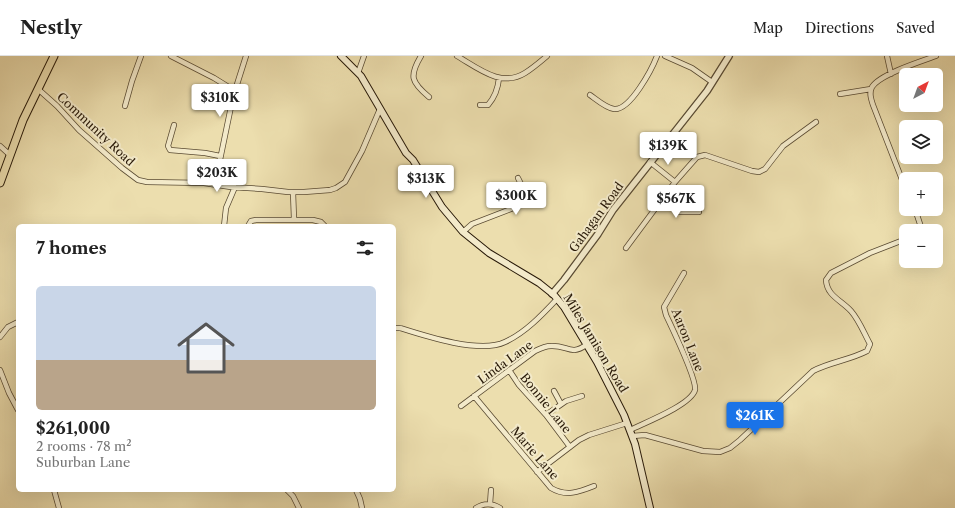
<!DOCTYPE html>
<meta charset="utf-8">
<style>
:root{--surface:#fff;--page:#f6f6f6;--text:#222;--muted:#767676;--line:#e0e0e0;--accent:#1a73e8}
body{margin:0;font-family:"Libre Caslon Text",serif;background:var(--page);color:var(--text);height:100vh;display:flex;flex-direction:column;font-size:15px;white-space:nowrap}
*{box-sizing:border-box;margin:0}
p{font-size:13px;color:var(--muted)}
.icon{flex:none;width:22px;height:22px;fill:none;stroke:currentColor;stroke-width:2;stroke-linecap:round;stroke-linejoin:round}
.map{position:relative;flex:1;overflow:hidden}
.side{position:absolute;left:16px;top:168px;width:380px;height:268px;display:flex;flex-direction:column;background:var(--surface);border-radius:6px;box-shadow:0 4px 16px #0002}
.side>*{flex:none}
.needle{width:26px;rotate:41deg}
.fabs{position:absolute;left:899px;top:12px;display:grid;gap:8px}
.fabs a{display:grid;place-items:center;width:44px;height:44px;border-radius:6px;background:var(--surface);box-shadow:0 4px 16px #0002;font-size:20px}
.price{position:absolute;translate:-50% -34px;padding:0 9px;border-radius:4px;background:#fff;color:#222;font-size:13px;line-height:26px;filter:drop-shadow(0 1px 2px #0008)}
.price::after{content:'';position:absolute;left:50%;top:24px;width:12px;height:9px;margin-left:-6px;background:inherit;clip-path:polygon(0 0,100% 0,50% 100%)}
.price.on{background:var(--accent);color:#fff}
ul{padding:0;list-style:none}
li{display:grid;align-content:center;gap:8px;height:212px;padding:0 20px}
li+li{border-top:1px solid var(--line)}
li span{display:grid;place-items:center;height:124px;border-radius:6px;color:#555}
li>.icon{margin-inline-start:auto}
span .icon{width:72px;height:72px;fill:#fffc;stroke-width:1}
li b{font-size:17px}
h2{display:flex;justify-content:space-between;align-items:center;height:48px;padding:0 20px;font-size:17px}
header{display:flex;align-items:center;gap:24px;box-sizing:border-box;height:56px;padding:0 20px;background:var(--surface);border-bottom:1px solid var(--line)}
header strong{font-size:19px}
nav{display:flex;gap:22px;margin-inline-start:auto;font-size:14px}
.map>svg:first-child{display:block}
</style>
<header>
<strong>Nestly</strong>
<nav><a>Map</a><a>Directions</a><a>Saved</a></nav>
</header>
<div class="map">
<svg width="955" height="452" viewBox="0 0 955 452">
<rect width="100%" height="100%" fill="#ecdeae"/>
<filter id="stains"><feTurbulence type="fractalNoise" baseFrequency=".005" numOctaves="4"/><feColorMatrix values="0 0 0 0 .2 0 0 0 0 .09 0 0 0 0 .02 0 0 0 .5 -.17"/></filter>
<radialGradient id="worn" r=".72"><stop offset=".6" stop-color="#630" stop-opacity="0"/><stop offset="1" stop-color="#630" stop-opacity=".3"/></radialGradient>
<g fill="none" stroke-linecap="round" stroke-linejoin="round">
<defs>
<path id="minor" d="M171,0L214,22L235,35
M421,0C409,20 411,26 429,41
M457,0C478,12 501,32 525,17C533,12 540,6 547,0
M665,0L692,12L712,26
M887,0L891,18
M358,17L364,0
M38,33L57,50L79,74L122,112L138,124L147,126L204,127L231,131L262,133L288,136H304L330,134L336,132L345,126L362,95L380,53
M840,38L871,33
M590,39C597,44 606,52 614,53C630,55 652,13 657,0
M480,49H488C495,41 498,33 499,22
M125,50L132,25L141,0
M174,69L168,90L170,94L205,97L220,100
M0,90L10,99
M650,106L675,126
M215,128L233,41L246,0
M906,134L873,49C871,43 869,37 872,31C880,18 922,5 936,0
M293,136L294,163
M663,143L679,156H699
M915,153L921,171V175
M224,170L226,152L235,131
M248,170L251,165L256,164H313L321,166L325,170
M463,176L472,168L511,153L524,143L525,136L518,122
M626,192L675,126L697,101L705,99L752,115L759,116L765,113L783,90L816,66
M394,272H400C425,280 480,298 505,286C525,277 542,259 557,243
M0,281L8,271L18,266
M0,314L9,337L18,354
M509,314L519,329L546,359L570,391
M554,335L561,348
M474,340L551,432C566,441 579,436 594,430
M461,350L535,295C541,292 546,290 551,290C567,289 571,300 586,289
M546,359L566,345L582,340
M630,374C644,367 691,349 695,334C697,323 672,272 666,259L664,251L684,217
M632,380L645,379L703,395L720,396L730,392L740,384L813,315C830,306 850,304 867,295L870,288C864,277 859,264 851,255C841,244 827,240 826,224L831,217L870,197L906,183
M537,416L579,384L589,379L627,367
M54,434L59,452
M287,434L293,440L299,452
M356,434L360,443L362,452
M490,448L491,434
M476,452C484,447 492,447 500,452"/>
<path id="tertiary" d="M552,238L564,224L598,178L613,154L707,35L729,0"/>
<path id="secondary" d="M341,0L361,20L406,97L413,104L442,151L463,176L489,197L539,227L554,239L564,251L597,306L624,359L635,388L650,452"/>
<path id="primary" d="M0,127L23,64L54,0"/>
</defs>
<use href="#minor" stroke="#594a32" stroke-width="6"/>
<use href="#tertiary" stroke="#594a32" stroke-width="8"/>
<use href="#secondary" stroke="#281908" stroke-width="8"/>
<use href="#primary" stroke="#281908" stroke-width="9"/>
<use href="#minor" stroke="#f3eaca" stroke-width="4.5"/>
<use href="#tertiary" stroke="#f3eaca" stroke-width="5.5"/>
<use href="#secondary" stroke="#f3eaca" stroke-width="6"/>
<use href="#primary" stroke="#ecdeae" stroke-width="7"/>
</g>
<g text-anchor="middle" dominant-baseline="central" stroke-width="4" stroke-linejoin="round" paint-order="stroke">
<g font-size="12" fill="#281908" stroke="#f3eaca">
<text transform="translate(96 73) rotate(43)">Community Road</text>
<text transform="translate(596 161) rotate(-54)">Gahagan Road</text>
<text transform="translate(688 284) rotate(68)">Aaron Lane</text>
<text transform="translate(596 287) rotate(59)">Miles Jamison Road</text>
<text transform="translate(505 306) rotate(-36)">Linda Lane</text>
<text transform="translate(546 347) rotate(51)">Bonnie Lane</text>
<text transform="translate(535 397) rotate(49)">Marie Lane</text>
</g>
</g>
<rect width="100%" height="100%" filter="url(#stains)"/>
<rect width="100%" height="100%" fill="url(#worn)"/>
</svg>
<div class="fabs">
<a><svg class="needle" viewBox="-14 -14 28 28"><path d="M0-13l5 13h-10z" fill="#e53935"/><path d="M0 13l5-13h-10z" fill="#767676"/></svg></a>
<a><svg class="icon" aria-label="layers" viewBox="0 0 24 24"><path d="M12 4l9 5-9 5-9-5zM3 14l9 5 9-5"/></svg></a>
<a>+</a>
<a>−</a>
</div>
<b class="price" style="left:220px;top:62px">$310K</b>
<b class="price" style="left:668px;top:110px">$139K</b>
<b class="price" style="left:217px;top:137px">$203K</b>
<b class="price" style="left:426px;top:143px">$313K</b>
<b class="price" style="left:516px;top:160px">$300K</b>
<b class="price" style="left:676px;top:163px">$567K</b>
<b class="price on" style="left:755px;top:380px">$261K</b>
<section class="side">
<h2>7 homes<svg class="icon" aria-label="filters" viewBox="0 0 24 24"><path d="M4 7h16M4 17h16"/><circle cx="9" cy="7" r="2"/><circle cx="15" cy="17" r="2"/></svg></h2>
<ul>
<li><span style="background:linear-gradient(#c9d6e8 60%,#b9a48a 0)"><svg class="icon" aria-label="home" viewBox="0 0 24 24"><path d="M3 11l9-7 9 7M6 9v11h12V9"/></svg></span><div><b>$261,000</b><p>2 rooms · 78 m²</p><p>Suburban Lane</p></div></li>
</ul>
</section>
</div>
